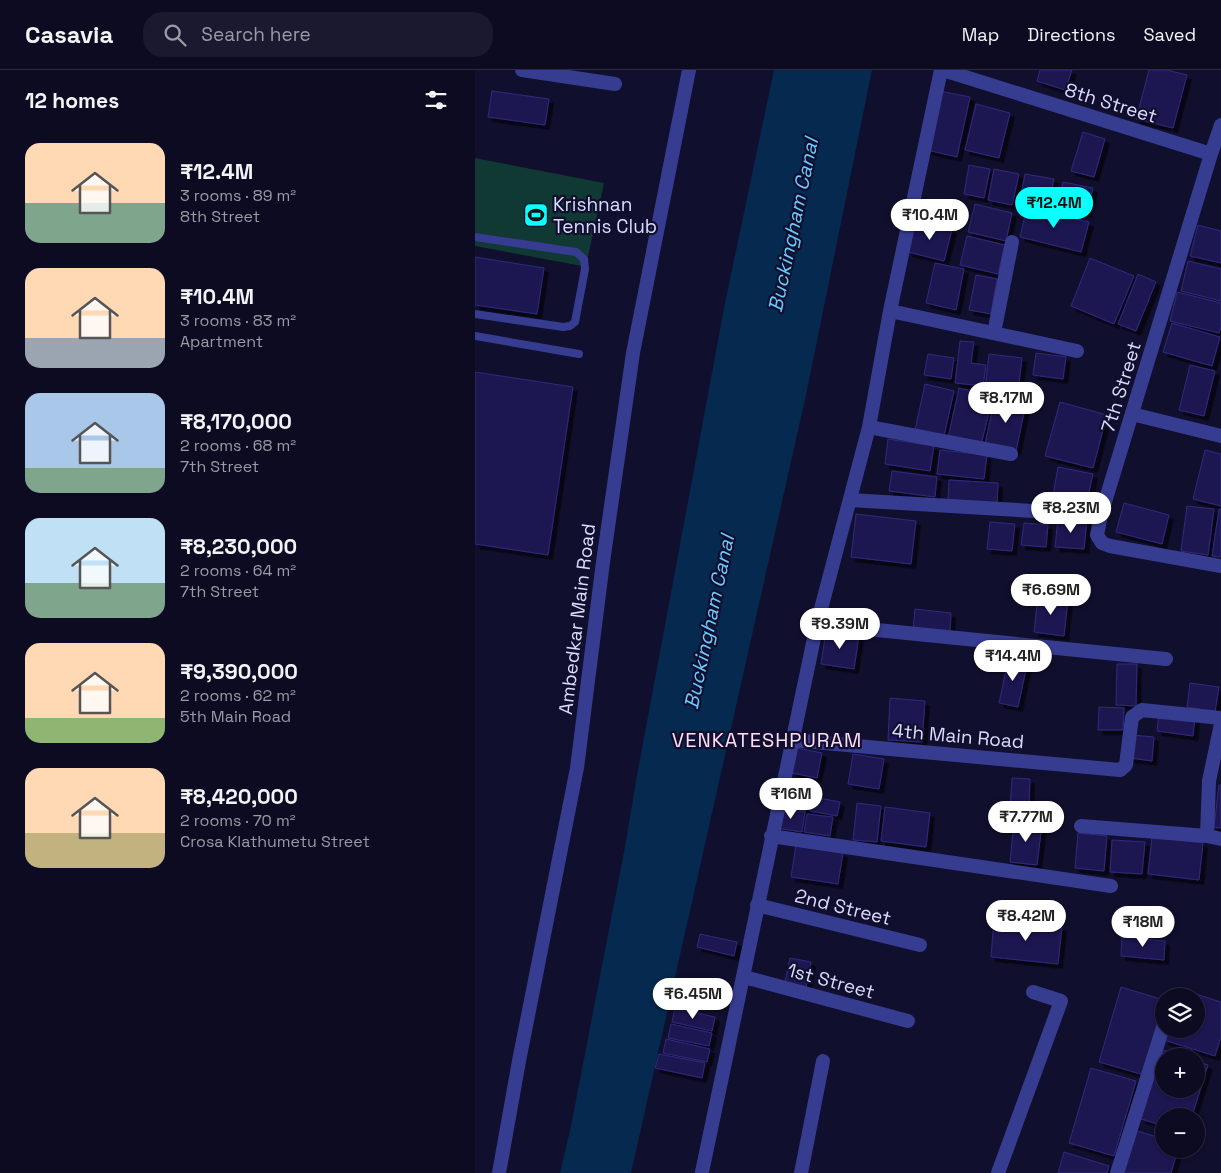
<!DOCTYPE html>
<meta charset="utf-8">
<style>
:root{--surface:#0d0b22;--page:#1b192f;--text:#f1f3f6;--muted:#9a9ba5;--line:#2d2b40;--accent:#08fffb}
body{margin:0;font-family:"Space Grotesk",sans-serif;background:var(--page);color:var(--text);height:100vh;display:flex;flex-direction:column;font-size:19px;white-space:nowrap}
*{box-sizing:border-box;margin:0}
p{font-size:16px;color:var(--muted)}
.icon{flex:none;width:28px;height:28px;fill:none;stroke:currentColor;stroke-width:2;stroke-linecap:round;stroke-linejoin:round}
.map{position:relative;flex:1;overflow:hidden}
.side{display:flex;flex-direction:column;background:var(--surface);width:475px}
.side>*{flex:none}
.controls{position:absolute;left:680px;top:918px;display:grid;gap:10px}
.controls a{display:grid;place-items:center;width:50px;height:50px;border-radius:50%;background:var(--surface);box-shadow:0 1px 4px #0004,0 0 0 1px var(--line);font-size:25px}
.price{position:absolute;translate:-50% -42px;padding:0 11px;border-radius:18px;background:#fff;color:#222;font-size:16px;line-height:32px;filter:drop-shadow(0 1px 2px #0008)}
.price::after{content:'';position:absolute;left:50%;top:30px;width:15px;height:11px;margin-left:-8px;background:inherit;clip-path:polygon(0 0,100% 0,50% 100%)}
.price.selected{background:var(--accent);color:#111}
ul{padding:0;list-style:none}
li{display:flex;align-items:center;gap:15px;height:125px;padding:0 25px}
li span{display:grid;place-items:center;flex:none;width:140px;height:100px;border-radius:15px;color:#555}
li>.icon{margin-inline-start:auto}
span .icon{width:60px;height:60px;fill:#fffc;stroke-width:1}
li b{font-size:21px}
h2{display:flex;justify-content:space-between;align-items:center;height:60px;padding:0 25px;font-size:21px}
header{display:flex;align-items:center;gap:30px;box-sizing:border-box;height:70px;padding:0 25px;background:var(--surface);border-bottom:1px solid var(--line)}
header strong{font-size:24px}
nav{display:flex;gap:28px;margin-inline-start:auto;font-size:18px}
.search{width:350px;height:45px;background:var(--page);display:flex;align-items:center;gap:12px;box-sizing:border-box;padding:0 18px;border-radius:20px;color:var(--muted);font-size:19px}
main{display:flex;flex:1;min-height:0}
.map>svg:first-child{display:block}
</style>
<header>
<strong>Casavia</strong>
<div class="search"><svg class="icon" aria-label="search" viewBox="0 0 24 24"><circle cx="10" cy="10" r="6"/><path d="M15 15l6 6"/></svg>Search here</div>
<nav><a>Map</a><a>Directions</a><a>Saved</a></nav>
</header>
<main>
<section class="side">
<h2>12 homes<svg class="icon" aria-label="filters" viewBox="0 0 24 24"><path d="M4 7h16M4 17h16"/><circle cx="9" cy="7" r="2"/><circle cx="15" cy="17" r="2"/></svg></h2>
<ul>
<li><span style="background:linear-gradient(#ffd9b3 60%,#7fa58c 0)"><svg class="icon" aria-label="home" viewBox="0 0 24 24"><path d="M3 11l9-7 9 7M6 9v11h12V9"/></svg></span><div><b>₹12.4M</b><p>3 rooms · 89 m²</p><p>8th Street</p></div></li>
<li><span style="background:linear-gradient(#ffd9b3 70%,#9aa5b1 0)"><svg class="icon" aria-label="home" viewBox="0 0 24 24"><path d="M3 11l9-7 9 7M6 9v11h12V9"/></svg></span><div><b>₹10.4M</b><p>3 rooms · 83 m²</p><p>Apartment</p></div></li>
<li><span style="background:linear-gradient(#a9c7e8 75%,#7fa58c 0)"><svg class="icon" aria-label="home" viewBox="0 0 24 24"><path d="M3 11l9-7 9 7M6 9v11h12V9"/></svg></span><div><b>₹8,170,000</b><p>2 rooms · 68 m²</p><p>7th Street</p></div></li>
<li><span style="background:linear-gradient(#bfe0f5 65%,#7fa58c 0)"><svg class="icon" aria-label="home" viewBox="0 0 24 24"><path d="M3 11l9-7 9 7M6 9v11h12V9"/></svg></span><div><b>₹8,230,000</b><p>2 rooms · 64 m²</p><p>7th Street</p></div></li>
<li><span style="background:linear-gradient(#ffd9b3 75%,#8fb573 0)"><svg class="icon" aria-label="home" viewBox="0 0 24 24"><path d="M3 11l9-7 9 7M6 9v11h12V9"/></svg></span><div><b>₹9,390,000</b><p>2 rooms · 62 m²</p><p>5th Main Road</p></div></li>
<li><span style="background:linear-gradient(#ffd9b3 65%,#c2b280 0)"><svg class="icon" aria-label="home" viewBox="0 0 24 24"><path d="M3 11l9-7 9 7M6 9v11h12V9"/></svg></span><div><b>₹8,420,000</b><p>2 rooms · 70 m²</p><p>Crosa Klathumetu Street</p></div></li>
</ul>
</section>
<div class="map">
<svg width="746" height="1103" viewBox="0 0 746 1103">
<defs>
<filter id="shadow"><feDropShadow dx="4.5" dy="4.5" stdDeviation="0" flood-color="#0009"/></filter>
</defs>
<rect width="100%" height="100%" fill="#110f2e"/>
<path fill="#113933" d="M0,88L129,113L112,191L107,196L0,176Z"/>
<path fill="#062950" d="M299,0H397L331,325L156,1103H85L96,1056L150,777L161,711L250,233Z"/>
<path fill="#1e1951" stroke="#30297f" filter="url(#shadow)" d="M565,0H597L590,20L562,11Z
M674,0H692L712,5L698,58L661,49Z
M17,21L74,29L70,55L13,47Z
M464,21L495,27L482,87L452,80Z
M501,34L535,43L524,88L490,80Z
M608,62L630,69L619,107L596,101Z
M494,95L515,99L509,128L489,124Z
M519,99L544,104L537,135L513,130Z
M550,104L579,109L573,136L545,130Z
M588,112L618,118L612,143L583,137Z
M500,134L537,143L531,171L493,162Z
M552,137L614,152L606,182L545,167Z
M440,151L477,159L469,191L433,182Z
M723,155L746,161V193L715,186Z
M492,166L530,175L523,204L485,195Z
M0,187L69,198L62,244L0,235Z
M615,188L659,206L639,254L596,236Z
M713,191L746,199V231L706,221Z
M460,193L489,199L481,240L451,233Z
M663,204L681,212L661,261L643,254Z
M501,205L522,209L516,244L494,240Z
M702,222L746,233V256L744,263L695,251Z
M697,253L745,267L737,296L688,282Z
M485,271L499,272L496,293L511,295L508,316L480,313Z
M561,283L591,287L588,309L558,305Z
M453,284L479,288L476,309L449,305Z
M514,284L547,288L543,322L510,318Z
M715,295L740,301L729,346L704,340Z
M0,302L98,317L73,485L0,474Z
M450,314L479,321L469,366L440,360Z
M484,318L518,326L506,375L473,368Z
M520,327L551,333L541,381L510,374Z
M585,332L632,345L618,398L570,386Z
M413,369L459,376L455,401L410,394Z
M465,380L512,385L509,409L462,404Z
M730,380L746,384V436L718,429Z
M583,397L618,404L612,431L578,425Z
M417,401L462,407L460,427L414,421Z
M474,410L523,413L522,436L473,432Z
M649,433L694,445L687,474L641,462Z
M712,436L739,439L733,485L706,481Z
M744,439H746V487L737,486Z
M381,444L441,451L436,494L376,487Z
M583,448L612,450L609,479L580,477Z
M515,452L540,454L537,481L512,479Z
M549,453L573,455L571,477L546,475Z
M563,526L593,530L589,566L559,562Z
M440,539L476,543L475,562L438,559Z
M351,561L384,566L379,599L346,594Z
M534,586L553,590L543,637L524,633Z
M642,594H662L661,636L641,635Z
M715,613L744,617L740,642L712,637Z
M415,628L450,631L447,672L413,670Z
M624,637L649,638L648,660H623Z
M684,643L720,648L718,666L682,661Z
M657,665L679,667L677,691L655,688Z
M322,678L347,683L342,708L317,703Z
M378,684L409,689L404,719L373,714Z
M537,708L555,709L554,741L535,740Z
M744,715H746V758L739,757Z
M309,721L334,725L331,741L307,737Z
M338,727L365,732L362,746L335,741Z
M382,733L406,736L402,772L378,770Z
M410,737L455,743L451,777L406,771Z
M304,739L330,742L327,762L301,758Z
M332,744L358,747L355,766L329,762Z
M539,751L567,754L562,795L535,792Z
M603,763L632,766L629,801L600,798Z
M677,767L728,773L724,810L673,804Z
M637,770L670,772L667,804L635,802Z
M321,775L368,783L363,814L316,807Z
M519,849L587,857L583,894L516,887Z
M225,864L262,872L259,886L222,877Z
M647,867L690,871L689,890L646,886Z
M315,888L336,892L331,917L310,912Z
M222,909L252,916L249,930L219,923Z
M646,917L689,930V939L669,1005L624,992Z
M705,919L746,932V967L740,986L689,970L693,959H721V926H703Z
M200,938L240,947L237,961L197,952Z
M196,954L237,963L234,976L193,968Z
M191,969L235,979L232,992L188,983Z
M688,980L707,986H689V1019H721V991L733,995L717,1046H689V1056L666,1049Z
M184,984L230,993L227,1008L180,998Z
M616,998L661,1011L639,1086L594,1073Z
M662,1061L689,1069V1079H703L696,1103H649Z
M589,1082L634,1096L632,1103H583Z"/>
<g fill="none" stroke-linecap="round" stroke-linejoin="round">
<path stroke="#363d91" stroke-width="8" d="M0,167L101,182L109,189L110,199L100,252L95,256L88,257L0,244
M0,266L104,284"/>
<path stroke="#363d91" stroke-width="14" d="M47,0L140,14
M468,0L736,84
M746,55L736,84L626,445L622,465L627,473L635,476L746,496
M415,241L602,281
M519,263L537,172
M657,344L746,366
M394,357L536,384
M375,430L626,445
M342,554L691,589
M317,670L645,700L651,695L657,647L667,640L746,648
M606,756L732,766L746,769
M296,766L636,816
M732,766L734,711L746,654
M282,835L445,875
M269,907L433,951
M227,1102L342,554L394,357L415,241L466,0
M24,1103L44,991L102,698L128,492L158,283L214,0
M326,1103L348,991
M523,1103L586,931L558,922
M642,1103L689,954"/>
</g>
<defs>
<symbol id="stadium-square" viewBox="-11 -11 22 22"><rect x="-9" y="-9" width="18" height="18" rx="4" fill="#08fffb" stroke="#110f2e"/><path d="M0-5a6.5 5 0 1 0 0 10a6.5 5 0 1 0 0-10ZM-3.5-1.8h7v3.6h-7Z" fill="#111"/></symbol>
</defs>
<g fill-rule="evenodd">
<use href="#stadium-square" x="47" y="131" width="28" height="28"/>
</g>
<g text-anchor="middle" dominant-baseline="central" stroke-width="4.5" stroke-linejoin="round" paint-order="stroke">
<g font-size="19" fill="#dcdcff" stroke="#110f2e">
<text transform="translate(636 33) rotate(17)">8th Street</text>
<text transform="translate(646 317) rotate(-73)">7th Street</text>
<text transform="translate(102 549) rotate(-83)">Ambedkar Main Road</text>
<text transform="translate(483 666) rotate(5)">4th Main Road</text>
<text transform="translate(368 837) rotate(14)">2nd Street</text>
<text transform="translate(356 911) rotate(15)">1st Street</text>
</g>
<g font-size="19" fill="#dcdcff" stroke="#110f2e" text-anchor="start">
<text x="78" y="134">Krishnan<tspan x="78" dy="22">Tennis Club</tspan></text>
</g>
<g font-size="20" font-style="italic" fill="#6acbff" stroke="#110f2e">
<text transform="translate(318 155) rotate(-78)">Buckingham Canal</text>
<text transform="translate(234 552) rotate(-78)">Buckingham Canal</text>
</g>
<g font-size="20" letter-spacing="1" fill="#ffdef7" stroke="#110f2e">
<text x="292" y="670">VENKATESHPURAM</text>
</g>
</g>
</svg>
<div class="controls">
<a><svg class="icon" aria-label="layers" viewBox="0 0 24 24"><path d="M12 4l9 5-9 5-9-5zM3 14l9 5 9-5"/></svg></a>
<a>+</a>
<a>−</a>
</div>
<b class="price selected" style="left:579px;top:159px">₹12.4M</b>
<b class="price" style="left:455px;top:171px">₹10.4M</b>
<b class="price" style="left:531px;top:354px">₹8.17M</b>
<b class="price" style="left:596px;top:464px">₹8.23M</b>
<b class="price" style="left:576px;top:546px">₹6.69M</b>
<b class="price" style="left:365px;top:580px">₹9.39M</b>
<b class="price" style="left:538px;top:612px">₹14.4M</b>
<b class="price" style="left:316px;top:750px">₹16M</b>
<b class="price" style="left:551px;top:773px">₹7.77M</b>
<b class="price" style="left:551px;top:872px">₹8.42M</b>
<b class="price" style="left:668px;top:878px">₹18M</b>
<b class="price" style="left:218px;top:950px">₹6.45M</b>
</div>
</main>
